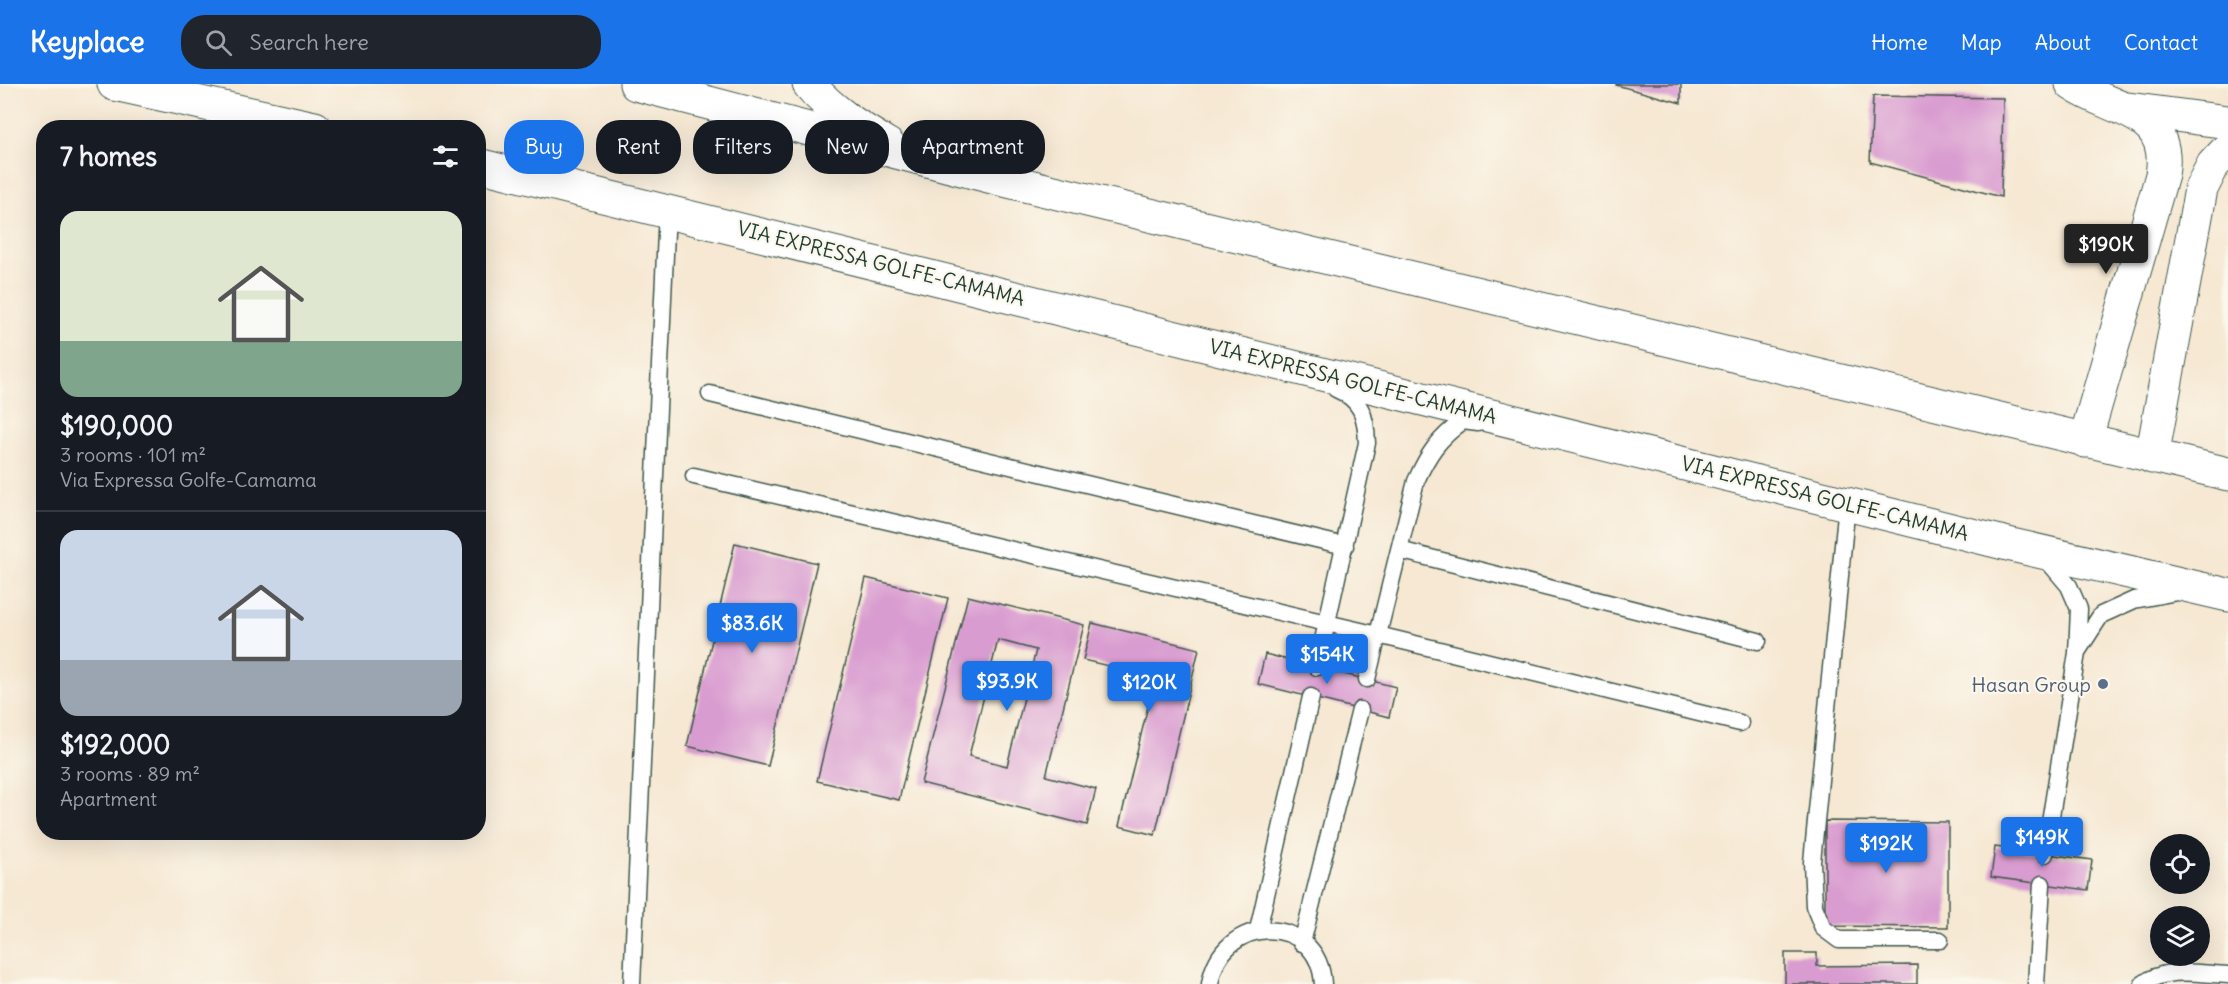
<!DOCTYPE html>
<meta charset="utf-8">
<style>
:root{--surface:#171b24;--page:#20242c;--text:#f1f3f6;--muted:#9ea1a6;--line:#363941;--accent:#1a73e8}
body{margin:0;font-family:Delius,sans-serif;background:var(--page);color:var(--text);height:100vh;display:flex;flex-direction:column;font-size:22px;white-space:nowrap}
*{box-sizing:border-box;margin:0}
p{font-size:20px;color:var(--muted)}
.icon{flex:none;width:33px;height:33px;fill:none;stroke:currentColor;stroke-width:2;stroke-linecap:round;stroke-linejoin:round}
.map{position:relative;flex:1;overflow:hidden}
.drawer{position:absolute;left:36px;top:36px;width:450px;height:720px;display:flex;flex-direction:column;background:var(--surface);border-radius:24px;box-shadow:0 6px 24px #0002}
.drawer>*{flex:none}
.banner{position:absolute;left:504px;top:36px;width:570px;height:54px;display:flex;gap:12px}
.tools{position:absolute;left:2150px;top:750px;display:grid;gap:12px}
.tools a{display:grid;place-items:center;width:60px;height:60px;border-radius:50%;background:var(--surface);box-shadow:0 6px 24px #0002;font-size:30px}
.price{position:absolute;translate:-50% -51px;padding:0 14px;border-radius:6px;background:var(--accent);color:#fff;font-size:20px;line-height:39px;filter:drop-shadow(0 2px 3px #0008)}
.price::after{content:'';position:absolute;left:50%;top:36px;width:18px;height:14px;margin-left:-9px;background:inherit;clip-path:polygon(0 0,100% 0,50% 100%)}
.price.current{background:#222;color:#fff}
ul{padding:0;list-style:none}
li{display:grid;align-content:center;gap:12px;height:318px;padding:0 24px}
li+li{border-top:2px solid var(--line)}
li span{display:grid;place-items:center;height:186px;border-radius:18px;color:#555}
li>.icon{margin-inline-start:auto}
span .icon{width:108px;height:108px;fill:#fffc;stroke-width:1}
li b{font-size:26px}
h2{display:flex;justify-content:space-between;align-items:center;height:72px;padding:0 24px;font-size:26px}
.pill{padding:0 21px;border-radius:24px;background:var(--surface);box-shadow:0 6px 24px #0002;font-size:21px;line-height:54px}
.pill.current{background:var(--accent);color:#fff}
header{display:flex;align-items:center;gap:36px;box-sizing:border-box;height:84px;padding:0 30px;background:var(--accent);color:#fff}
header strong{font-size:28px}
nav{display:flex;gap:33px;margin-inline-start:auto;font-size:21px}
.search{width:420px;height:54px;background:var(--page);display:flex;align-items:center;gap:15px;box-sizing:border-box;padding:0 21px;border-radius:24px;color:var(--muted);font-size:22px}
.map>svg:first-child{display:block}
</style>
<header>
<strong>Keyplace</strong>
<div class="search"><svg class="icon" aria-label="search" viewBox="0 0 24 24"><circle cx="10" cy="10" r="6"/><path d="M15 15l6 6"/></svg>Search here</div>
<nav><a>Home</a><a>Map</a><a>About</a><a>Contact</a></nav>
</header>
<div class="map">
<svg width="2228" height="900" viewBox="0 0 2228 900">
<rect width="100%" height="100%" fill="#fbf7ec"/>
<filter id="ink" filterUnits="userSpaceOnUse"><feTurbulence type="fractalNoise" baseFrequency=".0167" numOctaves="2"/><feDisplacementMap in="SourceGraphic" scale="12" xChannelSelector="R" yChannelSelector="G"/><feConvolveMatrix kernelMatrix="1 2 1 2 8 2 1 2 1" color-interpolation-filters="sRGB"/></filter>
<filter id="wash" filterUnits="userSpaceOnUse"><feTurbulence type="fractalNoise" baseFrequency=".008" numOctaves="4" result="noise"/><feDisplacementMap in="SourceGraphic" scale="24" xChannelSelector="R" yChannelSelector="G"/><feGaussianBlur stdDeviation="1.35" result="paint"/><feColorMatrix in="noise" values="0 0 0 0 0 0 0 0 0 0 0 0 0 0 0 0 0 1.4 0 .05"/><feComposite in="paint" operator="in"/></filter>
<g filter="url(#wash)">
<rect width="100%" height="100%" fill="#f6e8d3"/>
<g id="blocks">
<path fill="#d99cd0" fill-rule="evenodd" d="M1616,0H1681V19L1616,1Z
M1873,12L2003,14L2001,113L1870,78Z
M735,459L817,479L768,682L687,662Z
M866,494L948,514L899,716L817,697Z
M968,512L1084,541L1046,692L1096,705L1087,741L921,699ZM998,556L1036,566L1007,682L969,672Z
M1092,539L1199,565L1155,751L1119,742L1155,593L1083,576Z
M1265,570L1396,603L1389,633L1258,600Z
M1825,737L1948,738V843L1825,842Z
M1995,763L2092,776L2088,806L1991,793Z
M1785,869H1817V882L1917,881V900H1785Z"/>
</g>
</g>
<g filter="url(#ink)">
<use href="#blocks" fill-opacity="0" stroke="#3f574c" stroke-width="1.5"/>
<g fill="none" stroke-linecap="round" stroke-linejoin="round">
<defs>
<path id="lane" d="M710,310L1345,462
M694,392L1378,551L1740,639
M1847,420L1812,778L1814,822L1823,844L1839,856H1940
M1399,466L1758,557
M2041,474L2048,477L2069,502L2079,525L2077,569L2045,770
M2077,568L2101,531L2134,516L2177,508
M1317,583L1367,359C1366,332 1362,316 1336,305
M1367,595L1416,397C1428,370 1439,354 1463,337L1478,339
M1258,846L1311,613
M1302,859L1360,626
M632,900L667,126
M1210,900C1221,828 1319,829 1323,900
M2036,900L2042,800
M2143,900C2166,882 2200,890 2228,891"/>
<path id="street" d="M2072,0C2113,28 2173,26 2162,91L2085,357
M2128,25L2228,38
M2152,373L2201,105L2213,81L2228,65"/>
<path id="secondary" d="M809,0C831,27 858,43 888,61"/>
<path id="highway" d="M114,0L315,44
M636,0L1000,95L2228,390
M478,81L2016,462L2228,511"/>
</defs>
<use href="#lane" stroke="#3f574c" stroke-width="19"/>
<use href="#street" stroke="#3f574c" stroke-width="35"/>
<use href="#secondary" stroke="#3f574c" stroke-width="35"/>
<use href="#highway" stroke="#3f574c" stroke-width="35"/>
<use href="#lane" stroke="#fff" stroke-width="16"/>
<use href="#street" stroke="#fff" stroke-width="33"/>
<use href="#secondary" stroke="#fff" stroke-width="33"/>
<use href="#highway" stroke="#fff" stroke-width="33"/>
</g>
</g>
<circle fill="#5c6f8a" stroke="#fbf7ec" stroke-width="2" cx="2103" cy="600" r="6"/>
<g text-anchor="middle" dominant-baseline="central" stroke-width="4.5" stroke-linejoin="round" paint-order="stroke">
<g font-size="20" fill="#1f3d34" stroke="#fbf7ec">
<text transform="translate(881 179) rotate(14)">VIA EXPRESSA GOLFE-CAMAMA</text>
<text transform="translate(1353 297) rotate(14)">VIA EXPRESSA GOLFE-CAMAMA</text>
<text transform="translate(1825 414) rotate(14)">VIA EXPRESSA GOLFE-CAMAMA</text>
</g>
<g font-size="20" fill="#4e5e75" stroke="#fbf7ec" text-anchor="end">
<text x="2091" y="600">Hasan Group</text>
</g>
</g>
</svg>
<div class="tools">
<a><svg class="icon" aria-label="locate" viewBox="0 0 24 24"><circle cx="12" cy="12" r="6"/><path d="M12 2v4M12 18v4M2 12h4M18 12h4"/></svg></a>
<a><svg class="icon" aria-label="layers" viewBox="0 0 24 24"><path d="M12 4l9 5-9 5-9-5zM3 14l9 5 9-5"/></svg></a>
</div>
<b class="price current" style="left:2106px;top:191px">$190K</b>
<b class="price" style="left:752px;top:570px">$83.6K</b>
<b class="price" style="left:1327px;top:601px">$154K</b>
<b class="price" style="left:1007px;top:628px">$93.9K</b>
<b class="price" style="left:1149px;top:629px">$120K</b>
<b class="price" style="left:2042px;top:784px">$149K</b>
<b class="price" style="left:1886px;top:790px">$192K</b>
<div class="banner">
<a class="pill current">Buy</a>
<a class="pill">Rent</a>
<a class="pill">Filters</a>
<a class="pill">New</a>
<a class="pill">Apartment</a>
</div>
<section class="drawer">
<h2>7 homes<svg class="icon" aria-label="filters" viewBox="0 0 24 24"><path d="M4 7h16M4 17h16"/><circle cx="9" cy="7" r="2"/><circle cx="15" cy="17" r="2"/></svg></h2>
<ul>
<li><span style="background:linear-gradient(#dfe7d0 70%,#7fa58c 0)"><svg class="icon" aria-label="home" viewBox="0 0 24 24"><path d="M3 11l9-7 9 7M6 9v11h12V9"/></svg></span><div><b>$190,000</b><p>3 rooms · 101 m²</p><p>Via Expressa Golfe-Camama</p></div></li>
<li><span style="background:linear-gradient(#c9d6e8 70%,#9aa5b1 0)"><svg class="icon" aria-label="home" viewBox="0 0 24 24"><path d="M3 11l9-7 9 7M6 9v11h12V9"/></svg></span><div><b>$192,000</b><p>3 rooms · 89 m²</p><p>Apartment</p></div></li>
</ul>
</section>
</div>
